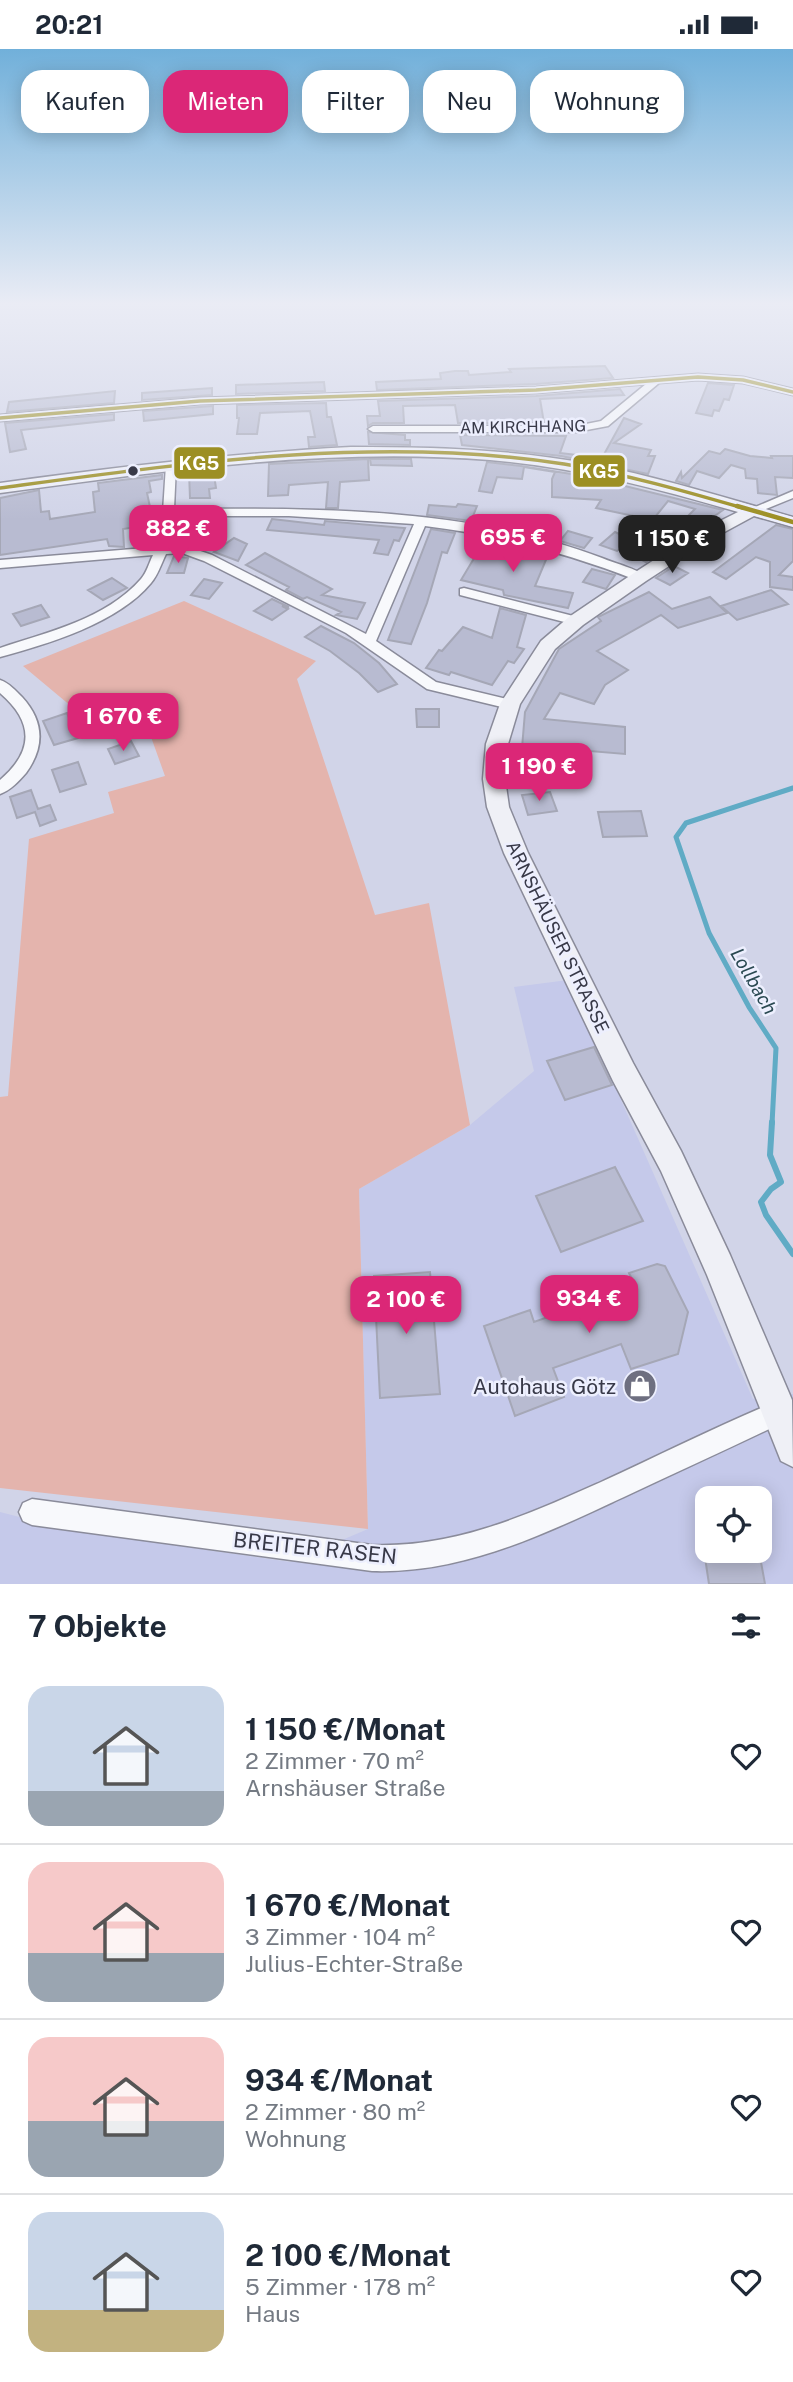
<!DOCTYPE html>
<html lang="de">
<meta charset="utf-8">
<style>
:root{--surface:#fff;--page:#f6f6f7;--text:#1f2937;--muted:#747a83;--line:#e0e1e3;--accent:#db2777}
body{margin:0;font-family:"Public Sans",sans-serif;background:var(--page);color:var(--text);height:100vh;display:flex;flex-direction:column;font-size:26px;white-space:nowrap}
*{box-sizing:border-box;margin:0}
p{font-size:23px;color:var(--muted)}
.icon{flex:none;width:38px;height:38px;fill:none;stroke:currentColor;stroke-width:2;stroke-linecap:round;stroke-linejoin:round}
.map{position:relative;height:1535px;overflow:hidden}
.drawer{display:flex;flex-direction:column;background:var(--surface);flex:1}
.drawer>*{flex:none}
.guide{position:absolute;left:21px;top:21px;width:752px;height:63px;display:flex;gap:14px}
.controls{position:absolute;left:695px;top:1437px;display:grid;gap:14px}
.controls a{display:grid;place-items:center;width:77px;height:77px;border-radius:14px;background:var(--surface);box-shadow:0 4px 18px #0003;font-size:35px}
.price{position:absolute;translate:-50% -60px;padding:0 16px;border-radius:14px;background:var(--accent);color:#fff;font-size:23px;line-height:46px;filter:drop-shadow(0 2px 4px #0008)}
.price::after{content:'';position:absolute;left:50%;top:42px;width:21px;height:16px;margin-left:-10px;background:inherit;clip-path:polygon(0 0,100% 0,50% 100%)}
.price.current{background:#222;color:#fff}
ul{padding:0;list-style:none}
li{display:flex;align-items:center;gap:21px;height:175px;padding:0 28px}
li+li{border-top:2px solid var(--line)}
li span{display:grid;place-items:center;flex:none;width:196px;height:140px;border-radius:21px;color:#555}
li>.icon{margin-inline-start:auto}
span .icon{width:84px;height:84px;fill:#fffc;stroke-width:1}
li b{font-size:30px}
h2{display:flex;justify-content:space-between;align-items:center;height:84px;padding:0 28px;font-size:30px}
.pill{padding:0 24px;border-radius:21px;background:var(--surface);box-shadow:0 4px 18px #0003;font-size:24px;line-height:63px}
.pill.current{background:var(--accent);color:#fff}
.status{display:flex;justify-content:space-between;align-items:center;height:49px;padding:0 35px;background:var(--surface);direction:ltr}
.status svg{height:19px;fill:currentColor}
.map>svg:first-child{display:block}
</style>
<div class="status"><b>20:21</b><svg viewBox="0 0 49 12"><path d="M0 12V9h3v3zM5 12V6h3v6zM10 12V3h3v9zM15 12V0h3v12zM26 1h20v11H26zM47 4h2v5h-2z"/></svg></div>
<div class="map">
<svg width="793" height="1535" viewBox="0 0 793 1535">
<rect width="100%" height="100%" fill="#d1d4e8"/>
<path fill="#c5c9ea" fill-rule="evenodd" d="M568,931L753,1350L793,1345V1535H0V1463L74,1482L290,1513L368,1480L359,1140L470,1076L534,1022L514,938ZM707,1449H760V1502H707Z"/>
<path fill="#e4b4ad" d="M184,552L316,612L297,630L375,866L429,854L470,1076L359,1140L368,1480L0,1439V1048L8,1047L29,790L114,764L108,743L165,727L146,674L78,663L23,617Z"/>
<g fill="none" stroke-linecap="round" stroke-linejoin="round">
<path stroke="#60abc5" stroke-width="5" d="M772,1075L776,999L749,958L709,884L676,788L686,774L793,739"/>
<path stroke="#60abc5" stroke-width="6" d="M772,1073L770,1106L781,1133L771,1140L761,1153L766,1166L793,1205"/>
</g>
<path fill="#b8bbd1" stroke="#a5a7b6" stroke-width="2" d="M605,317L613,329L536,335L377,341L376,333L441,330L440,324L455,322H468L469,326L511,323L509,320Z
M324,333L325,342L236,345V336Z
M708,334L734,336L729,351L724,350L719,362L714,361L712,367L696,364Z
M212,339V346L142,351V344Z
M620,340L624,346L540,350L544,374H458L455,356L403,357L404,374H373L368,377L367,367H380L378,352L536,347Z
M115,342L114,354L7,363L9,353Z
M326,354L327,368H331L337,396L309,398L308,388H315L310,362L260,364L257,385H237L239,369H237V356Z
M213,357V365L144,372L143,362Z
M114,365V371L21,381L26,400L10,403L5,374Z
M624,369L641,375L614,394L651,401L648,407H655L648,425L561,407L462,396L460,386L566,387L560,404L602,409Z
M368,383L405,386V391H410V396L369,395Z
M725,400L750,407L772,409L771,407H793V429L775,428L777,446L758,444L757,430L746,429L745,420L731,416L719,429L697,422L689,436L676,432L681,423L682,429L709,402L720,405Z
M368,410L369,431L340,433L338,459H326L328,433L289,436L288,446L268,447L269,415Z
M370,410H411L412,417L371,416Z
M487,413L521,417L584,427L723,461L681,491L669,486L695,460L668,452L647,478L629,471L634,467L596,459L601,451L552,448V430L555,423L524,418L522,430L497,428L492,444L479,442Z
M213,420L216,439L209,440L210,449H190L189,423Z
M162,426V430L149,432L151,443L147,444L150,458L143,459L147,476L123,480L124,498L109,497L107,490L0,506V449L39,441L41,463L49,462L50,470L95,463L93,443L99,442L98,434Z
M458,455L477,457L471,472L427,466L429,456L456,458Z
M183,470H213L214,475L200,474L196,494H177Z
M272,470L324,476L325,472L405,479L399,492L394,491L388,506L374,504L379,491L267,481Z
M776,476L793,480V512L779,526L793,528V541L770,538V513L756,508L726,530L713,523Z
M431,480L455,484L447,504L442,503L427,554L411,595L388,591Z
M568,482L592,489L584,499L560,492Z
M615,483L659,504L646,513L620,500L617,502L600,496Z
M234,489L247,495L238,512L214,503Z
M480,492L548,506L535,537L573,544L568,559L504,546L503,541L461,531L476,506H473Z
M265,504L332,540L322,546L365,554L357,570L336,566L341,563L307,548L303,550L286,541L289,538L246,516Z
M174,507L188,509L184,524H167Z
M674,517L688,524L670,536L656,529Z
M592,520L615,526L606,540L583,533Z
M112,529L127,539L103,551L88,541Z
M204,530L222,534L209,550L191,546Z
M771,541L788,555L737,571L721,557Z
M649,543L672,560L710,548L727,564L678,579L661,566L597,602L628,621L605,636L594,655L560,644L544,670L625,678V705L566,700L565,714L551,712L549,723L515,719L517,699H522L525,663L559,600L601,572L598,568Z
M272,550L289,558L282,557L288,560L272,571L254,562Z
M41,556L49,568L21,577L13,565Z
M500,559L526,566L517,598L524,600L514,614L508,612L492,636L451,623L449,626L426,619L439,601L442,602L463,578L492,589Z
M321,577L354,594L379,614L397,635L378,643L359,624L330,602L305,588Z
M416,660H439V678H417Z
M67,664L78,689L54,696L43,672Z
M131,692L139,707L115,715L108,700Z
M78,713L86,735L60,743L52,721Z
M31,741L38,760L50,756L56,771L40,777L35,763L17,769L10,748Z
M550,743L557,762L528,766L522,746Z
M641,762L647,787L603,788L598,763Z
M594,998L612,1036L565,1051L547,1012Z
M615,1118L643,1172L561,1203L536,1147Z
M657,1215L665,1217L688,1263L678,1305L631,1320L621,1295L553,1319L564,1348L515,1367L484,1277L530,1261L534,1273L599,1250L604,1238L631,1228L629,1224Z
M430,1223L440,1345L380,1349L374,1227Z
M704,1502H759L765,1535H709Z"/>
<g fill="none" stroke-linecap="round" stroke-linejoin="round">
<defs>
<path id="street" d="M698,325L743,328L793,340V346L743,334L698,331L659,334L608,377L576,383H373L368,380L373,377H576L601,372L646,335L536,344L200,355L0,372V366L200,349L536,338Z
M171,413L176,416L174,460C317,459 468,458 602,509C616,515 636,519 646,528L644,531H636C567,504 499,486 425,477L376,592L436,633L515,652L517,655L510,660L427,640L346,584L204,512L182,504L166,505C161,515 158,526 151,534C118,574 48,595 0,608V599C48,583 106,570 141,530C147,523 149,514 153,506L0,519V511L157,498L161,494L166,416ZM174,467H289L414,475L366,585L212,506L183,496L171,497L173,494Z
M793,442V449L756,464H748L746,462Z
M464,539L581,569L583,572L576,576L460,546V540Z
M0,631C9,634 16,642 22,648C44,672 45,698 26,724C19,732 11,741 0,745V731C34,702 34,673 0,644Z
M780,1351L788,1355L792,1363L788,1371C734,1397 679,1422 624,1448C544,1485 463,1525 372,1522L32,1476L23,1472L19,1463L23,1454L32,1450L372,1496C455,1499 527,1466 601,1433C660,1406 719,1376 780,1351Z"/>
<path id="secondary" d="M351,398C431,398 511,400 591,415C659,428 726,449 793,468V478L754,467L706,493L646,532L583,576L555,600L520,655L508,695L505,730L509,758L528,804L633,1014L681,1102L730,1206L792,1351L793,1418L781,1412L707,1226L661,1122L613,1032L504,804L487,758L483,730L486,695L500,655L541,592L569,568L634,524L694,485L738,463C656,439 575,418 490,411C326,398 162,422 0,444V434C117,418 233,404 351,398Z"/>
</defs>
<use href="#street" stroke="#8a8b9a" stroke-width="3"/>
<use href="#secondary" stroke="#8a8b9a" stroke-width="3"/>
<use href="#street" fill="#f8f9fc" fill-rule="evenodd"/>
<use href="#secondary" fill="#eff0f6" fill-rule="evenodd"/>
<defs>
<path id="bus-1-far1" d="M0,369L200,352L536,341L698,328L743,331L793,343
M0,439C186,414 377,386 564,415C625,425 684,442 743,459"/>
<path id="bus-1" d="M737,457L793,473"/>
</defs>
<use href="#bus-1-far1" stroke="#edeffe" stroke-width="7"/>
<use href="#bus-1" stroke="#edeffe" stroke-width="9"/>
<use href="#bus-1-far1" stroke="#9c8f24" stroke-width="3.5"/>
<use href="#bus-1" stroke="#9c8f24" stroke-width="4.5"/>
</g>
<linearGradient id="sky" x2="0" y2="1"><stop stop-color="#71b0da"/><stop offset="0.54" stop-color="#eaecf5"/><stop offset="1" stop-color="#eaecf5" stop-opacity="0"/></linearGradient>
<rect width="793" height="471" fill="url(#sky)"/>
<defs>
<symbol id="shop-disc" viewBox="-11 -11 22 22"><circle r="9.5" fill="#6e6f80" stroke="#edeffe"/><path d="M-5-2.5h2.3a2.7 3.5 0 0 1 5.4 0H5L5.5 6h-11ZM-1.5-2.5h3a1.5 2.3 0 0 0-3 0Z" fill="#fff"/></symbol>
</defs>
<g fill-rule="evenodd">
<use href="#shop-disc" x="621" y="1318" width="38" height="38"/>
</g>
<circle fill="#383948" stroke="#edeffe" stroke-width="2.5" cx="133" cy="422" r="6"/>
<g text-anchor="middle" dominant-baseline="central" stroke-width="5" stroke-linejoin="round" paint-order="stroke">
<g font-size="16" fill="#383948" stroke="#edeffe">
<text transform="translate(523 378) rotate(-1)">AM KIRCHHANG</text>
</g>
<g font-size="18" fill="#383948" stroke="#edeffe">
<text transform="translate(558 888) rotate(64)">ARNSHÄUSER STRASSE</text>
</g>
<g font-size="19" font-style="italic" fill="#2a4952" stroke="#edeffe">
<text transform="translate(754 932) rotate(60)">Lollbach</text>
</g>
<g font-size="21" fill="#383948" stroke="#edeffe" text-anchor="end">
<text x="616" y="1337">Autohaus Götz</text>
</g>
<g font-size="21" fill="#383948" stroke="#edeffe">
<text transform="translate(315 1499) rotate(6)">BREITER RASEN</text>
</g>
</g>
<g stroke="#edeffe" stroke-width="2.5">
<rect x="173" y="397" width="53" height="34" rx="7" fill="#9c8f24"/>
<rect x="572" y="405" width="54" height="34" rx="7" fill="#9c8f24"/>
</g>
<g font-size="19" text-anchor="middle" font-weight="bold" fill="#fff">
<text x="199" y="421">KG5</text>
<text x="599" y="429">KG5</text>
</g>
</svg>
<div class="controls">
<a><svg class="icon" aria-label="locate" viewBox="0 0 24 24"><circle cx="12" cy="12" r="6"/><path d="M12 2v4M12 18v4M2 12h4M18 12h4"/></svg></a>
</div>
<b class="price" style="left:178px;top:516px">882 €</b>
<b class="price" style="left:513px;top:525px">695 €</b>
<b class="price current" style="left:672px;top:526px">1 150 €</b>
<b class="price" style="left:123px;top:704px">1 670 €</b>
<b class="price" style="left:539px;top:754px">1 190 €</b>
<b class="price" style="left:589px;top:1286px">934 €</b>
<b class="price" style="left:406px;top:1287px">2 100 €</b>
<div class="guide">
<a class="pill">Kaufen</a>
<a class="pill current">Mieten</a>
<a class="pill">Filter</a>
<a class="pill">Neu</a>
<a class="pill">Wohnung</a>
</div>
</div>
<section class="drawer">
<h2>7 Objekte<svg class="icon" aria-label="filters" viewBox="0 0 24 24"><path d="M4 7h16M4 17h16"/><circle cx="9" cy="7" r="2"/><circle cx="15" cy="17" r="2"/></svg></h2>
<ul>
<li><span style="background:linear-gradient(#c9d6e8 75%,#9aa5b1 0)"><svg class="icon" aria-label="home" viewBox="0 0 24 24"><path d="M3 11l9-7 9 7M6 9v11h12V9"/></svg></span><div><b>1 150 €/Monat</b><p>2 Zimmer · 70 m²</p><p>Arnshäuser Straße</p></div><svg class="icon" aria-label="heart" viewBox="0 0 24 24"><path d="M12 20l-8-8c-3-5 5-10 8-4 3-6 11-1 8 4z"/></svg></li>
<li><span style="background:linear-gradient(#f6c9c9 65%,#9aa5b1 0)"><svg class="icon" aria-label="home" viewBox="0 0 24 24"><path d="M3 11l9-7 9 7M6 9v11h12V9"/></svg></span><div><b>1 670 €/Monat</b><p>3 Zimmer · 104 m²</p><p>Julius-Echter-Straße</p></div><svg class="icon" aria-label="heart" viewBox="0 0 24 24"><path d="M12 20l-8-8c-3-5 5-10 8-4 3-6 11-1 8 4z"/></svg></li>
<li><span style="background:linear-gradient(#f6c9c9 60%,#9aa5b1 0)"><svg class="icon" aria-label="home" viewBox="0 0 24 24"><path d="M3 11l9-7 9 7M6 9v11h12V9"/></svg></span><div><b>934 €/Monat</b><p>2 Zimmer · 80 m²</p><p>Wohnung</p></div><svg class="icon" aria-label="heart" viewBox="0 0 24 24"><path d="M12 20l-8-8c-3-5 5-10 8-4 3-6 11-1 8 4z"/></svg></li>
<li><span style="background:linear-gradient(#c9d6e8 70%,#c2b280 0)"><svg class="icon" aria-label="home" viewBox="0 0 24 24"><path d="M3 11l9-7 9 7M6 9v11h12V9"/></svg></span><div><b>2 100 €/Monat</b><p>5 Zimmer · 178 m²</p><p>Haus</p></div><svg class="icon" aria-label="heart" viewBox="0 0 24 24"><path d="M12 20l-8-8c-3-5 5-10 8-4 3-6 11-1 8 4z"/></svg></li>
</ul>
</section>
